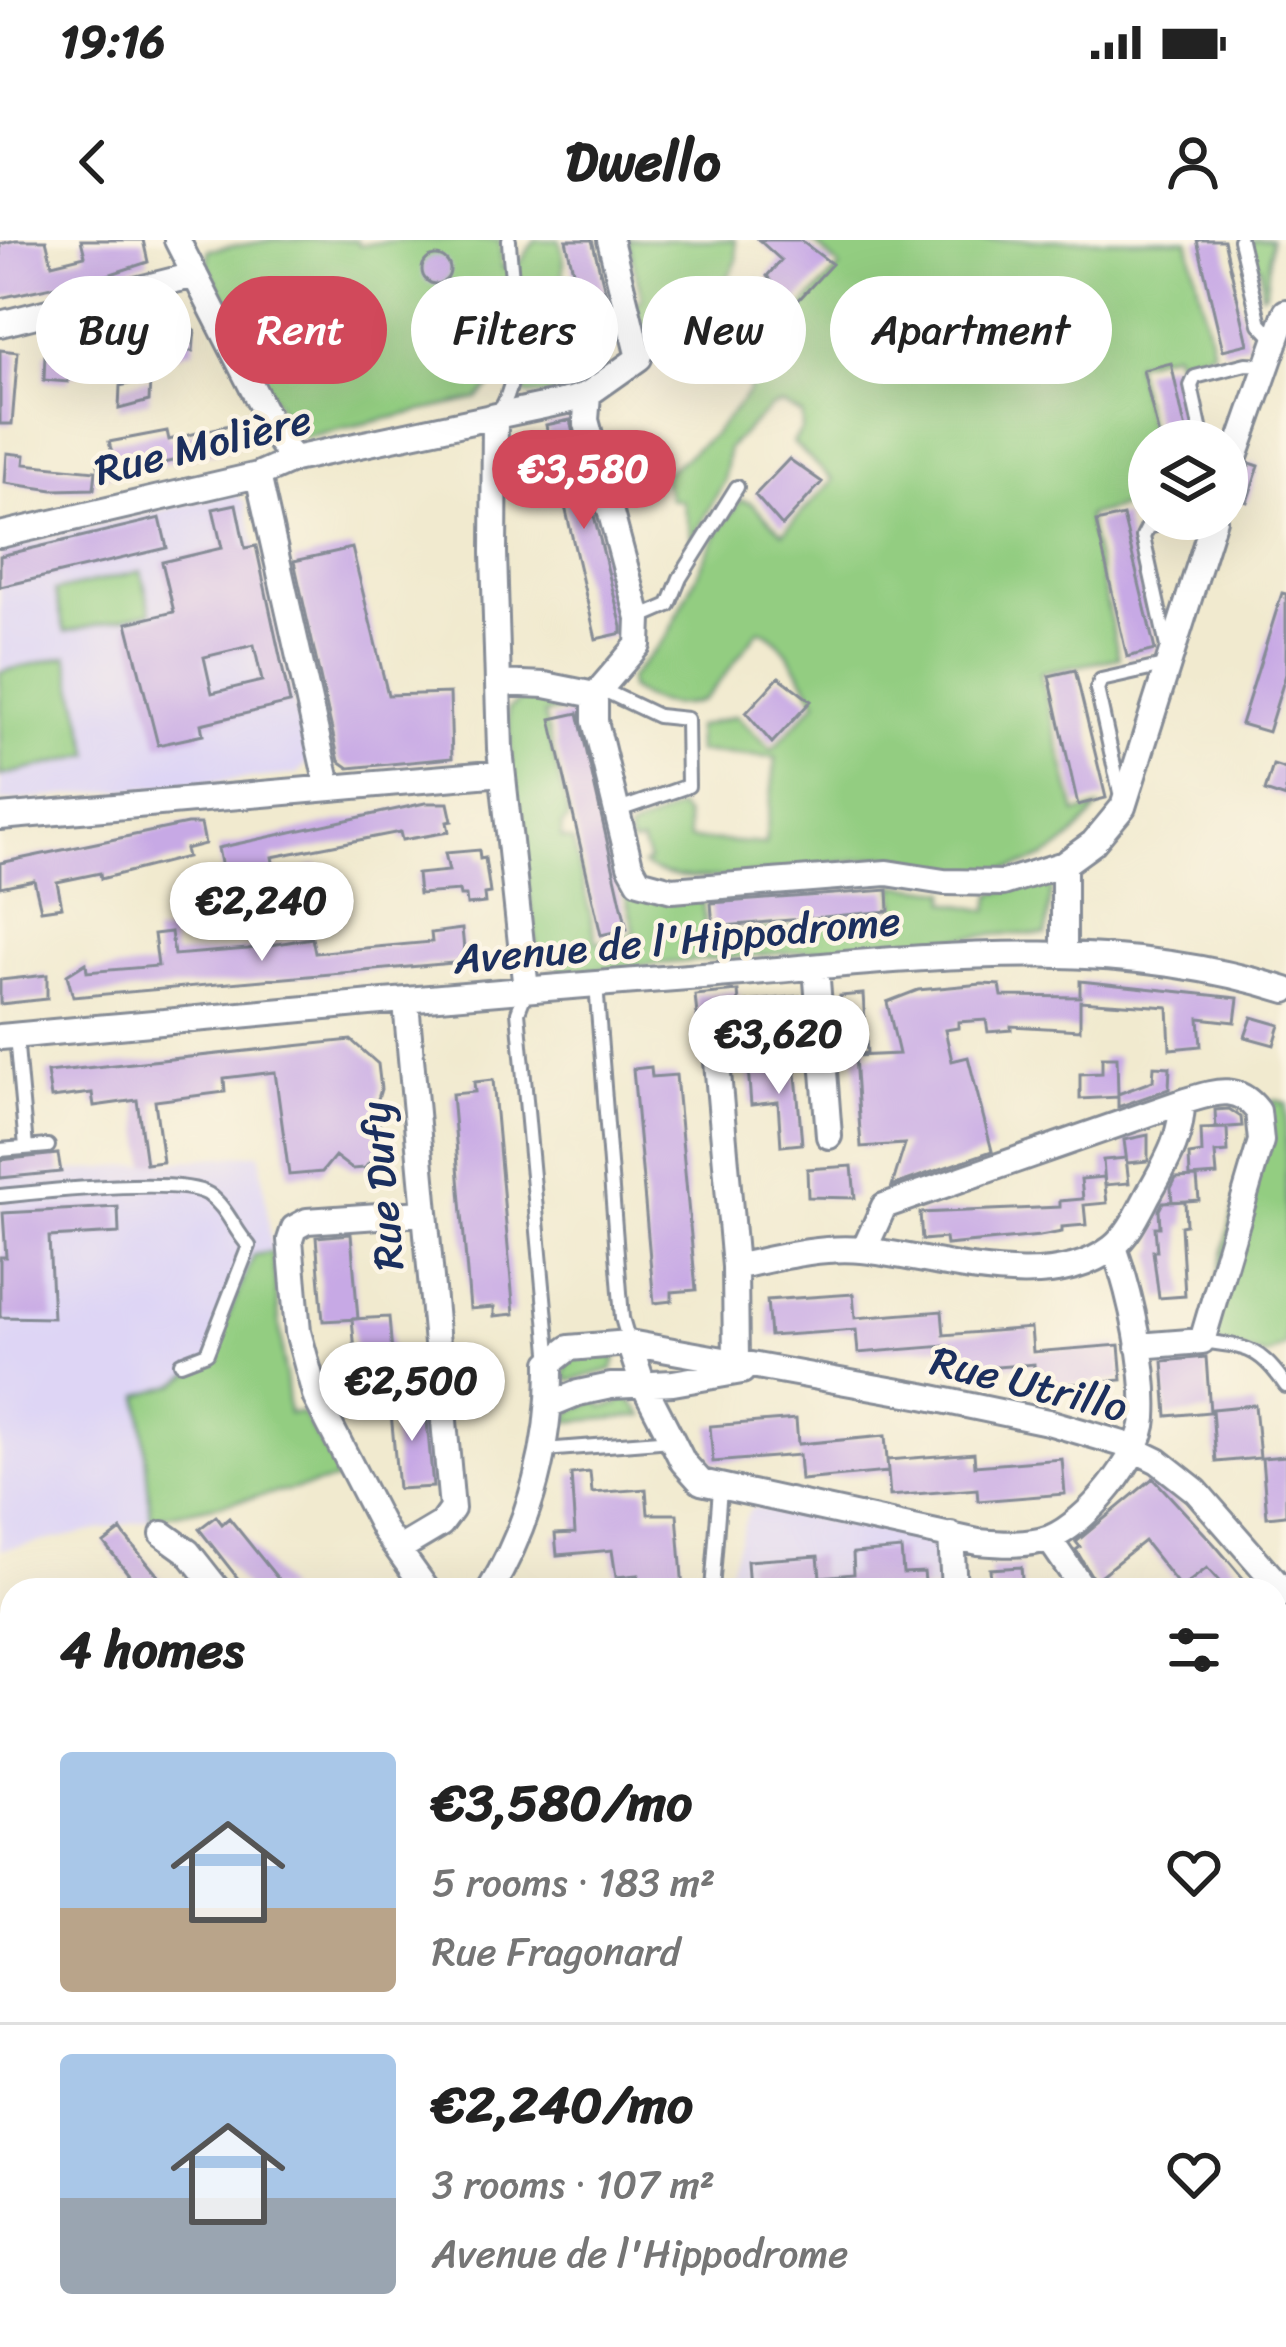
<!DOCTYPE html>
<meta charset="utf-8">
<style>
:root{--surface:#fff;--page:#f6f6f6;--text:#222;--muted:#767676;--line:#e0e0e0;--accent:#d1495b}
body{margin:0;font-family:Sriracha,sans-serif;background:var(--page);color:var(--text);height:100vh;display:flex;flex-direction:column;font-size:45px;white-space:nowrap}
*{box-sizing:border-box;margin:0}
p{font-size:39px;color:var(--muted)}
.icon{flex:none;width:66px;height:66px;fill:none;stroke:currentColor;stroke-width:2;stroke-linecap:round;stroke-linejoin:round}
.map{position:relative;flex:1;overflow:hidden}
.panel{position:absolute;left:0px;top:1338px;width:1287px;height:771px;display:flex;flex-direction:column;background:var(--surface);border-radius:36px 36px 0 0;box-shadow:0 12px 48px #0002}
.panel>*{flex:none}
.guide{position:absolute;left:36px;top:36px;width:1215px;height:108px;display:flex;gap:24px}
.controls{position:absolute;left:1128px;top:180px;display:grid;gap:24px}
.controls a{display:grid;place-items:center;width:120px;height:120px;border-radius:50%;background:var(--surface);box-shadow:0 12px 48px #0002;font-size:60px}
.price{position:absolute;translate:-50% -102px;padding:0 27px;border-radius:42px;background:#fff;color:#222;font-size:39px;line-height:78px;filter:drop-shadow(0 3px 6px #0008)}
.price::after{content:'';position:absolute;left:50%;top:72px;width:36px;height:27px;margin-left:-18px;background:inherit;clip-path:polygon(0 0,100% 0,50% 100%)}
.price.active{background:var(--accent);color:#fff}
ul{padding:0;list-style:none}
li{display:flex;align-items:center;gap:36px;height:300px;padding:0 60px}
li+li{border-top:3px solid var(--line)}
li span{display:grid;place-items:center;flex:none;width:336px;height:240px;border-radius:12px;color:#555}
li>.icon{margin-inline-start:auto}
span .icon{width:144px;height:144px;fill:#fffc;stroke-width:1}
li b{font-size:51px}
h2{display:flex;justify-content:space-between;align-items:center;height:144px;padding:0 60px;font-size:51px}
.tag{padding:0 42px;border-radius:54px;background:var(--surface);box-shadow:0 12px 48px #0002;font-size:42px;line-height:108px}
.tag.active{background:var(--accent);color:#fff}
.status{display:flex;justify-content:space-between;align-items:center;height:84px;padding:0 60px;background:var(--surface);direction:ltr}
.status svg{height:33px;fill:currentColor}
header{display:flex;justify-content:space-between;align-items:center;height:156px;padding:0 60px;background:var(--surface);font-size:54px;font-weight:700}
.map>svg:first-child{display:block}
</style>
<div class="status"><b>19:16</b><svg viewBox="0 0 49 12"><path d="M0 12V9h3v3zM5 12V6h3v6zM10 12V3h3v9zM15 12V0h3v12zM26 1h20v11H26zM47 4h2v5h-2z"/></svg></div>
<header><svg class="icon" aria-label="back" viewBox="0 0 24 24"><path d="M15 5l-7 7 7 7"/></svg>Dwello<svg class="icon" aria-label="person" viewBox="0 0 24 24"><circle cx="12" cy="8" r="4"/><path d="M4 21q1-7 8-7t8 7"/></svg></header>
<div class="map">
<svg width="1286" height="2107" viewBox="0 0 1286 2107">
<rect width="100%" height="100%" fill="#fcf5e5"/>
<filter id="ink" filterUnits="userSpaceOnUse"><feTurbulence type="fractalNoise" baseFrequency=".00833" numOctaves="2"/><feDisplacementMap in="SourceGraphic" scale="24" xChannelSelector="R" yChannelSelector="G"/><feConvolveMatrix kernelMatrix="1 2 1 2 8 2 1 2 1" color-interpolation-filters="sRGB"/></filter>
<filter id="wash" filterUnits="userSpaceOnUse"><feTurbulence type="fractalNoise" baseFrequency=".004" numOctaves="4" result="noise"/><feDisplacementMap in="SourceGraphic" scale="48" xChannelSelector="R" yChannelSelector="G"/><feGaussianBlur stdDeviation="2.7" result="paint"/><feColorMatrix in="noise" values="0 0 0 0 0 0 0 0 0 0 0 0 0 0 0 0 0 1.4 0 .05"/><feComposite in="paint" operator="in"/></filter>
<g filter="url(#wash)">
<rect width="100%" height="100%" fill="#f1eacf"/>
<path fill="#ded5f5" d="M234,253L245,262L308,522L297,534L0,562V309Z
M260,913L272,1012L254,1015L209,1121L175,1145L141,1156L151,1279L0,1310V938Z
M754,1267L924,1298L938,1311L941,1350H723L748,1272Z
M1275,1934L1286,1943V2095L1266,2107H1252L1248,2099L1235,2107H1188L1183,2097H1275Z
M903,2097H1021L1026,2107H908Z"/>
<path fill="#93cd81" stroke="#577e70" stroke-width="3" d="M274,0H356L359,5L399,0H500L502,28L520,23L535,0H560L564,21L562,57L576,107L585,104L607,122C581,140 557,161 525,154L521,138L501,126L499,137L478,159L303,197C268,166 231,71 208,26V10Z
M628,0H735L737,20C724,52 680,90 646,100L634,65L642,58Z
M811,0H1188L1213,111L1176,120L1174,112L1134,123L1152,201L1149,268L1128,274L1125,266L1087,276L1119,418L1040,433L1076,573L1099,568C1083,585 1067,607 1044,617C1019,628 979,637 953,632C928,627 907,615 881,617C824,622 688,656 643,625L649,621L642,603L631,604L628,591L679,568L686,576L689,599L765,604L776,518L697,512L696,487L736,476L772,510L817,461C802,439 784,396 759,390C747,404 715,452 703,459C684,472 645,462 629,448V439L668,395L718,291L741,260L751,263L783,293L833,240L793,203L802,189V175L782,164L771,167L728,208L724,242L692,300L682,261L670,258L662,236L714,194L749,152L759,84L740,56L759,40L796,74L840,27Z
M1254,0H1271L1266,51L1261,54V26H1254L1248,5Z
M141,331L151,372L65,392L55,351Z
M67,416L91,515L0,536V432Z
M551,454L572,457L581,465L544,474L569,579L562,585L561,598L573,601L597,703L635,693L622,641L631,646L702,657L706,694L896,677L895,645L947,651V662L988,671L992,654L1040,642L1052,645L1046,695L1004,694L565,732L537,713L511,524L508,469L523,458Z
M1274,860L1286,863V1105L1266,1116L1202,1101L1258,871Z
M272,1012L289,1173H302L342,1239L151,1279L140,1155L175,1145L209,1121L254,1015Z
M590,1110L606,1111L616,1117L613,1129L570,1141L565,1137L566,1124Z
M622,1158L632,1161L644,1176L565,1182L573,1170L596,1161L604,1167L619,1164Z
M1043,2097H1183L1188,2107H1048Z"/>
<g id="blocks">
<path fill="#c7a9e5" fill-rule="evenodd" d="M16,0H46L52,24L85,16L81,0H143L148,22L108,35L0,58V4Z
M566,0H592L618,100L590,106Z
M759,0H800L832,24L793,66L767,36L781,20Z
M1197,0H1224L1248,104L1223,110Z
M422 30a14 14 0 1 1 28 0a14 14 0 1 1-28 0Z
M139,80L195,90L193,111H184V115L144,112L123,108L124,102L96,99L98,82Z
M0,110L18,112L12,184H0Z
M45,113L78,116L77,135H69L68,142L44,140Z
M1171,123L1183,178L1189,201H1160L1143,130Z
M150,139L149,161L119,169L120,146Z
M570,180L622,387V393L596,399L546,185Z
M233,184L238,204L226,209L101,237L96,217L112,213L109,202L167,191L169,200Z
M7,213L25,215L24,224L96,231L94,249L53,250L5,243Z
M789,219L822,242L782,286L755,255Z
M1250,223L1259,226L1247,262L1231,257L1242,247Z
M236,264L245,308L256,306L290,463L201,484L203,495L158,505L127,383L174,372L162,322L222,308L213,269ZM254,405L262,441L212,453L204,417Z
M1123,276L1155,410L1127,417L1096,282Z
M160,278L167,308L0,347V316Z
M352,308L388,455L450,453L452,518L349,528L339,521L294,321Z
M1282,353L1286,354V434L1268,492L1241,484Z
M1075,430L1106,558L1078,565L1049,436Z
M779,437L811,461L772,503L746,473Z
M578,473L627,689L601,695L551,479Z
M1273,525L1286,529V558L1265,551Z
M425,563H448L452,581L447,582L449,592L402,600L400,592L272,617L279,654L271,655L273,670L250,672L251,679L208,684L206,666L229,663L218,608Z
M187,584H201L205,604L185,609L187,617L101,639L100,633L57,642L62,667L41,670L34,640L0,647V623Z
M479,610L480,619L485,618L490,653L484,654L485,663L467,665L466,656H460L459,651L419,654L417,634L449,631L445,613Z
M318,625L329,671L312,673L308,627Z
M888,650L889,671L713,687L711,663Z
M462,689L465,719L453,723L73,757L67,735L86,723L87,732L158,726L154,694L171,692L174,715L248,709L312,698L315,713L354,709L432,702L431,693Z
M47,735V759L0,764V740Z
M1080,741L1238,758L1235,782L1199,778L1201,806L1170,809L1168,767L1080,761V790L1011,786V790L988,792L986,780L958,782V788L945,790L952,821L968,817L992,911L892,946L905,904L861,907L855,816L899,814L887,762L918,750L982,744L1000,745L1002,756L1080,757Z
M738,751L739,763L799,756L804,820L781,821L779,791L699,795L695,755Z
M863,754L867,813L844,816L840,756Z
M1252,777L1280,785L1274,805L1245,797Z
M351,800L378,824L381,849L372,879L381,886L383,905L365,928L352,929L335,916L322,932L289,935L275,832L224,838L225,852L155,861L163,922L146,924L137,860L94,866L92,853L51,858L47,832Z
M1102,817H1117L1118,854L1153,841L1154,826L1170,827L1169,849L1118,867V857L1080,859V834L1102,833Z
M795,823L802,904L781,906L778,862L751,865L748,827Z
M651,827L652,837L676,835L696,1050L672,1052V1061L654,1063L633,829Z
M493,840L514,1074L494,1076V1067L470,1069L452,854L475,852L474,842Z
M1229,869L1241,877L1242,886L1216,888L1215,870Z
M1227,888L1228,912L1215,913L1217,935L1190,937L1189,915L1202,913L1201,889Z
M1148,895V921L1127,923L1124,900Z
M58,914L61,932L0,938V920Z
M1126,918L1129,943L1105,945L1103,920Z
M852,926L855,958L808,957L807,929Z
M1104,937L1107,963L1084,965L1086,985L1062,987V992L1040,996L946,1005L945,998L922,1000L920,973L1060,967V961L1083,959L1081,939Z
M1197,937L1199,960L1172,962L1171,948L1176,938Z
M1185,961L1186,985L1181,986L1185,1056L1159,1058L1153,1011H1157L1155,987H1160L1159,970L1163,962Z
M118,967L119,993L49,997L53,1078L0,1077V1017H6L3,973Z
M351,994L358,1079L323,1081L316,997Z
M853,1054L855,1078L942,1071L944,1095L1031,1088L1033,1112L1119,1105L1122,1140L1035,1147L1034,1124L947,1131L945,1106L858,1113L856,1090L770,1096L767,1060Z
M389,1077L396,1161L360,1165L352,1079Z
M1206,1117L1210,1172L1167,1176L1163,1121Z
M425,1159L433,1247L398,1249L390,1162Z
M1255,1165L1260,1218L1216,1222L1212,1169Z
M796,1179L798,1204L885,1196L888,1232L801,1240L799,1215L713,1222L710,1186Z
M974,1213L975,1226L1062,1219L1065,1254L978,1261L977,1249L890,1256L887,1220Z
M1286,1216V1275L1267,1277L1262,1218Z
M590,1232L592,1253L646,1249L648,1274H677L683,1350H639L638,1335L616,1337L612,1310L557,1315L555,1294L575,1293L571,1234Z
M1153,1238L1215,1305L1253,1350H1227L1207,1328L1181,1348L1144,1301L1101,1335L1113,1350H1100L1076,1310L1080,1307L1076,1302Z
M216,1276L222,1284L229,1278L287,1350H247L199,1289Z
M121,1290L125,1296L170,1350H141L104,1303Z
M901,1309L903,1333L924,1332L926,1350H749L747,1321L818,1316L820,1337L854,1334L853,1313Z
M1021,1327L1023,1350H992L990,1329Z"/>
</g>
</g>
<g filter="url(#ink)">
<use href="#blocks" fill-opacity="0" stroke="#868c96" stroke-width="3"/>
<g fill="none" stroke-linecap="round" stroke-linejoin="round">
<defs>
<path id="service" d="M1240,0L1260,84L1275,100
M639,118L673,101L725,58
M497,175C529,130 511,53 509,0
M1203,201L1191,146L1195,137L1246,124L1267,125
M639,378L669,365L680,338L737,247
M1167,407L1143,297L1148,287L1178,279
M601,449L658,476L687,479L688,546L616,571
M1121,557L1097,449L1101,440L1168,425
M596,744L622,1078L629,1102
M526,751L518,772L550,1123
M16,796L26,907
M0,910L48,906
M0,956C39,952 180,936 208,954C227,967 234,990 249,1006L207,1113L181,1123
M1202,1101C1247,1107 1260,1107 1286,1146
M544,1210L672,1200
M712,1350L720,1249
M0,1645L12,1636"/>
<path id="minor" d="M177,0L281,204L294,219
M0,84L195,35
M588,154L586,180L639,378L638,405L595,455V481L630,625L639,641L672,650L887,633L944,642L1003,643L1064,624L1093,603L1123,567L1214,279
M495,178L494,313L500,509L526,750
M258,235L328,546
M1227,240L1286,72
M0,295L258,235L294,219L571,160L588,154L639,118L610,0
M499,443L545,445L595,455
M0,577L502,533
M1064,624V712
M816,727L829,896
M0,797C239,775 478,752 717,735C909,720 1098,691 1286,750
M716,810L735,1027L736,1123
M422,973L307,981L294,988L290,1000L298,1092L316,1158L384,1290L427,1350
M864,1010L884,966L1182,862C1213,853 1236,842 1258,871L1261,901L1202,1101L1138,1106
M735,1027C777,1018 819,1006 862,1010C935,1017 1046,1058 1112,1008C1128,996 1139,972 1148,955C1165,924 1182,899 1182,862
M629,1103L642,1142L672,1200L683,1222L701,1242L978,1302C1001,1304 1027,1306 1050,1298C1086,1284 1142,1216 1144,1178C1147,1127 1131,1055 1114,1007
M551,1164L578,1153L611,1146L673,1143L742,1131
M163,1294L188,1312L218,1350
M951,1295L954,1350
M1049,1299L1084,1350
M399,1309L441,1284L452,1269L406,763
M490,1350C531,1282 551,1202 550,1123L569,1108L629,1103L923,1156L1048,1182L1123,1204L1158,1221L1196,1251L1286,1354
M0,1428L12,1443
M0,1760L12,1751
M0,1779L12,1795
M1275,1828L1286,1846
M0,2070L12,2083
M25,2097L34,2107
M161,2103L169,2097"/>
<path id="tertiary" d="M1275,1520L1286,1511
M538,2107L552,2097"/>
</defs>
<use href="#service" stroke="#868c96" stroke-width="18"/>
<use href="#minor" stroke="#868c96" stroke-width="30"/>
<use href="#tertiary" stroke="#868c96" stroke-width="33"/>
<use href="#service" stroke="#fff" stroke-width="12"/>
<use href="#minor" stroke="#fff" stroke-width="24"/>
<use href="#tertiary" stroke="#fff" stroke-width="27"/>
</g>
</g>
<g text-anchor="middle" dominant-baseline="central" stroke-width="9" stroke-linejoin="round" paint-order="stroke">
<g font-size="42" fill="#1b2f5e" stroke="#fcf5e5">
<text transform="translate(203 205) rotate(-14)">Rue Molière</text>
<text transform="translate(677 700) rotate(-5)">Avenue de l'Hippodrome</text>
<text transform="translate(382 946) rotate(-95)">Rue Dufy</text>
<text transform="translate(1029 1144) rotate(14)">Rue Utrillo</text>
</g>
</g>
</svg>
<div class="controls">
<a><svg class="icon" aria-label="layers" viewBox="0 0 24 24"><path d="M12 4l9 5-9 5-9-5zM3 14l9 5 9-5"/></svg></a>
</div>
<b class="price active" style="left:584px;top:292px">€3,580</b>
<b class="price" style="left:262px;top:724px">€2,240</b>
<b class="price" style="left:779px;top:857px">€3,620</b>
<b class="price" style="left:412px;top:1204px">€2,500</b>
<div class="guide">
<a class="tag">Buy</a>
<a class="tag active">Rent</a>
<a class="tag">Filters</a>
<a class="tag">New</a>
<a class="tag">Apartment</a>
</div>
<section class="panel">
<h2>4 homes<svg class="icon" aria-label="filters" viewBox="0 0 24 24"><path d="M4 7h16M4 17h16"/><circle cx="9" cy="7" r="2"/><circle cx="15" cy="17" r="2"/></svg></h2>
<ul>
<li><span style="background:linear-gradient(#a9c7e8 65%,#b9a48a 0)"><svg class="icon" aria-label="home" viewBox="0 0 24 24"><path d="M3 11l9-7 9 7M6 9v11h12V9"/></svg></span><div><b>€3,580/mo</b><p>5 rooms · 183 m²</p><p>Rue Fragonard</p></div><svg class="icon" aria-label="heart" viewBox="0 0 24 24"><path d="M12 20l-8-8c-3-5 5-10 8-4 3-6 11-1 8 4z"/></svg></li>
<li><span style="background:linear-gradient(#a9c7e8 60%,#9aa5b1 0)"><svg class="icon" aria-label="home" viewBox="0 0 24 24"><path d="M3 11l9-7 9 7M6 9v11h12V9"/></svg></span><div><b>€2,240/mo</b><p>3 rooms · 107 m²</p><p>Avenue de l'Hippodrome</p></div><svg class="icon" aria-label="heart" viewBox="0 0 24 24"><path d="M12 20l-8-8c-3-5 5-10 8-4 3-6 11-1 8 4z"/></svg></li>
</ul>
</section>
</div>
